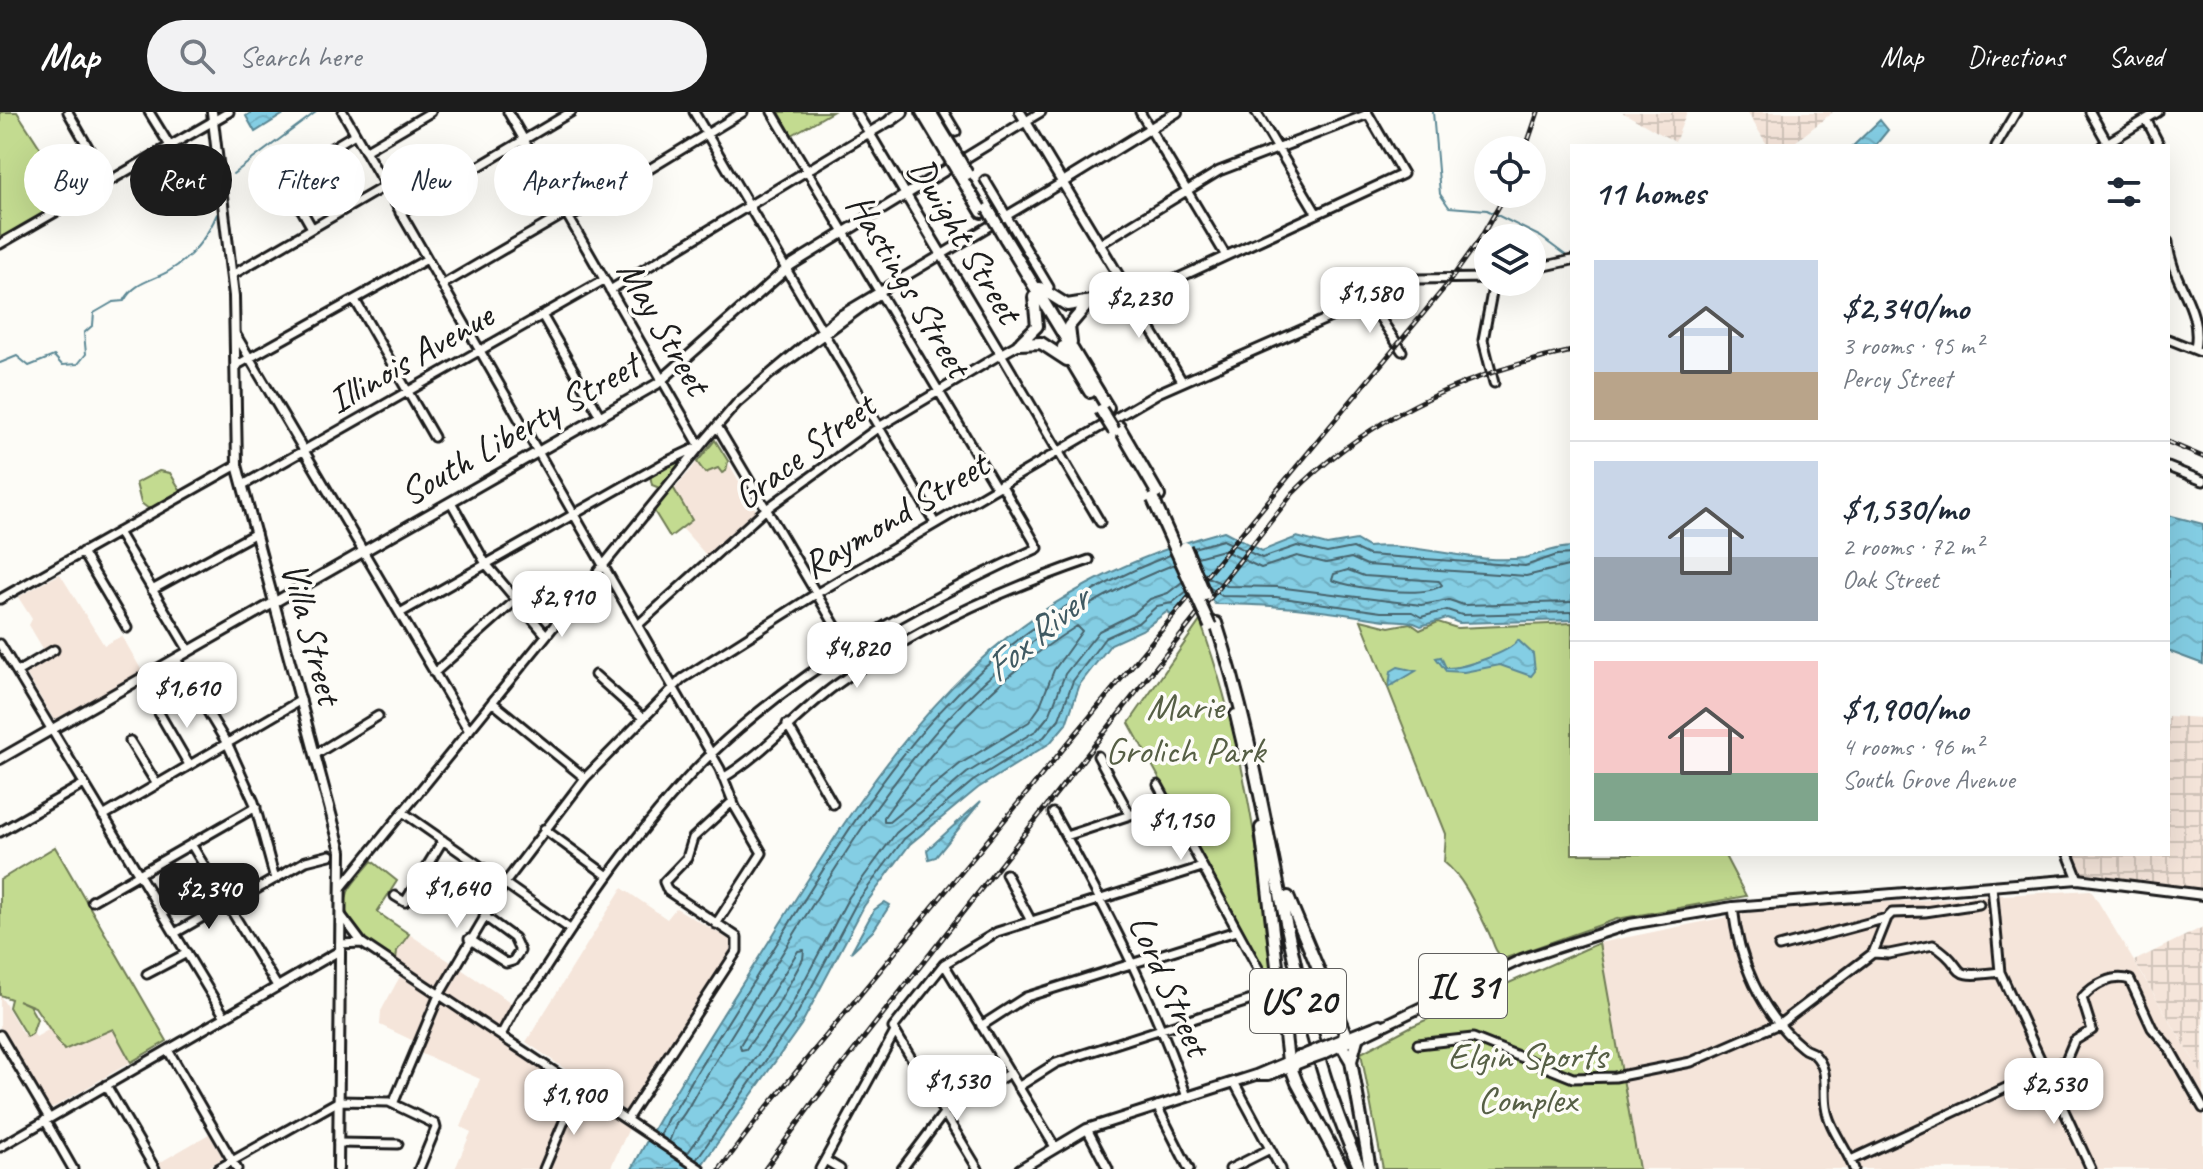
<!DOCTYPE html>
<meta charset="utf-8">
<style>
:root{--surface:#fff;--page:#f2f2f3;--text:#1f2937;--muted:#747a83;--line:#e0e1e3;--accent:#1c1c1c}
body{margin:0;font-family:Caveat,sans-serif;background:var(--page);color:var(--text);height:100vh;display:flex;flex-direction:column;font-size:30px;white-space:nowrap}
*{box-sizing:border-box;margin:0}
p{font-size:26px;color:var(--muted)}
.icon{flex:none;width:44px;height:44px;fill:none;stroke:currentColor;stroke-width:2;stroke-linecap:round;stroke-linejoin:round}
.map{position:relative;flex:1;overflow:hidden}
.side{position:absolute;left:1570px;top:32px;width:600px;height:712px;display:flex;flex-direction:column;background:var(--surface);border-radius:0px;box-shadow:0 8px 32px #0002}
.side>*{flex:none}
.guide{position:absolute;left:24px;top:32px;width:760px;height:72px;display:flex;gap:16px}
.controls{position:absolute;left:1474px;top:24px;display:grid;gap:16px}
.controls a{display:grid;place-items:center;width:72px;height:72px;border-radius:50%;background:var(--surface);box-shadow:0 8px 32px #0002;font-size:40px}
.price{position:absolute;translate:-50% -68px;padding:0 18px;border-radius:16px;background:#fff;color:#222;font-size:26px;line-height:52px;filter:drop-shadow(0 2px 4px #0008)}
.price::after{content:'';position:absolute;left:50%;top:48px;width:24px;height:18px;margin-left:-12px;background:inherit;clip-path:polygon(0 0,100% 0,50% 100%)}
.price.active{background:var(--accent);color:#fff}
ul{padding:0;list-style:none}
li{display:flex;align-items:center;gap:24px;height:200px;padding:0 24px}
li+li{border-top:2px solid var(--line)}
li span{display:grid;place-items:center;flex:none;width:224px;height:160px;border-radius:0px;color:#555}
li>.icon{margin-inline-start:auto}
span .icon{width:96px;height:96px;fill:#fffc;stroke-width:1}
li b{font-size:34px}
h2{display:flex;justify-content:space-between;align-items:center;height:96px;padding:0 24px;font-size:34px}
.tag{padding:0 28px;border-radius:36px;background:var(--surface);box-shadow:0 8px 32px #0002;font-size:28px;line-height:72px}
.tag.active{background:var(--accent);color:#fff}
header{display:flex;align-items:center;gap:48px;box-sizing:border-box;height:112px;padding:0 40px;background:var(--accent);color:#fff}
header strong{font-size:38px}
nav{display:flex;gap:44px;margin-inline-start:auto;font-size:28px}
.search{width:560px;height:72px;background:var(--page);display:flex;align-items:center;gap:20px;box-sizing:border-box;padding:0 28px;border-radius:44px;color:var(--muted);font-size:30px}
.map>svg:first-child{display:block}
</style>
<header>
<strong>Map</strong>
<div class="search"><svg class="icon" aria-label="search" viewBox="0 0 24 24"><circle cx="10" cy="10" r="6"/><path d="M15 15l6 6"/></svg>Search here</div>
<nav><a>Map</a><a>Directions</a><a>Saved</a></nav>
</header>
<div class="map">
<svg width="2203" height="1057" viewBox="0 0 2203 1057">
<defs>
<pattern id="industrial-grid" width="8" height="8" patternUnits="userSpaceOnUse" patternTransform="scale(2)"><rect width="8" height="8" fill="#f5e5da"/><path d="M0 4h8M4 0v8" fill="none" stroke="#d1c4ba"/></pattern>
<pattern id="water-waves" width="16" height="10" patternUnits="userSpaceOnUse" patternTransform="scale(2)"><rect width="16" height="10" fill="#84cee4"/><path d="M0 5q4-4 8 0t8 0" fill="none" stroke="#71b0c3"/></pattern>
</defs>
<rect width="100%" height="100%" fill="#fdfcf7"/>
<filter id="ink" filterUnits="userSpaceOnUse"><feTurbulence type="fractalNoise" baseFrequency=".0125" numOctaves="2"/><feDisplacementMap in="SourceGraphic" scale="16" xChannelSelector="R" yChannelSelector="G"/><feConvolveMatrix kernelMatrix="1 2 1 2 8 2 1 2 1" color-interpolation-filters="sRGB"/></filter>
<g filter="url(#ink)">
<path fill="#f5e5da" d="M715,328L756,398L706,443L682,416L692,407L674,378Z
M60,462L104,533L122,524L142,559L54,608L21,553L45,540L29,513L32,507L18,485Z
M55,735L167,929L49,998L0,915V883L23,922L31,918L36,925L48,918L35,895L23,755Z
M622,776L667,807L676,796L744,836L633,1004L526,930Z
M2091,778L2203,964V1057H1634L1599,831L1766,797Z
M409,822L516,894L502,923L632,1010L610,1057H455L471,1020L461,1015L480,967L415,939L418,931L380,913L381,899L403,859L391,850Z
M209,1022L223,1046L205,1057H163L159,1051Z"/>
<path fill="url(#industrial-grid)" d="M1622,0H1687L1675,30Z
M1747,0H1833L1790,34H1768Z
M2168,604L2203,606V783L2085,766L2071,742H2168Z
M2203,815V964L2134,849Z"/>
<path fill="#c3db90" stroke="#707c56" stroke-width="2" d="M0,0H17L72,85L0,127Z
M779,0H832L792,23Z
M715,328L728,349L726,359L722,361L718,356L705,361L697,350Z
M686,343L662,377L652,373L650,363Z
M159,359L170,361L181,379L149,397L141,391L136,371Z
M669,377H674L692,408L670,425L654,399Z
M1361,508L1389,515L1410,511L1420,518L1438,510L1457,516L1572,511V742H1724L1746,784L1617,807L1503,847C1493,837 1494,831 1488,819C1476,795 1465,767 1444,750L1446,722Z
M1200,509C1244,628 1260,750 1275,876L1129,611Z
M55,735L167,929L131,950L113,917L64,938L35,895L18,888L29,893L37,907L32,922L27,925L9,895L11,887L0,883V768Z
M372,749L397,769L377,800L409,822L397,839L396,849C373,833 335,815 348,780C352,770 365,758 372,749Z
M1599,831L1639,1057H1383L1361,941L1410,915Z"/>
<path fill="url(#water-waves)" stroke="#5a8794" stroke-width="2" d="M252,0H287L255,20L246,4Z
M1880,8L1888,18L1875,34H1853Z
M2168,403L2203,412V552L2168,539Z
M1224,419L1262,439L1297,425L1327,433L1356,428L1368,435C1420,430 1473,453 1524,446C1540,443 1554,435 1572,435V508L1459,511L1447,506L1421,514C1407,506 1394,510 1378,507C1324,498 1271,492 1215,492L1207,482L1187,487L1171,504L1168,499L1142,518L1111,532L1080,572L1066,612L1050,631L978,676L910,732L864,794L801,913L699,1057H632C670,983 721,906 768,831C891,633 984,484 1224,419Z
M1518,528L1533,542L1535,559L1531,564L1500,553L1464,560L1446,559L1436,546L1441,545L1446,556C1460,557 1510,541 1518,528Z
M1398,555L1416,559L1389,575L1391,559Z
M981,689L936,745L929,747L927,738Z
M885,790L890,793L873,819L851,840L874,798Z"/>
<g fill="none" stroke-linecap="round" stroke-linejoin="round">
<path stroke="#46636c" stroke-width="2" d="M1193,436L1223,428L1262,446L1297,434L1327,441L1353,436L1368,443L1525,454L1557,443L1572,442
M1197,445L1223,438L1261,456L1297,444L1326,451L1351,446L1367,453L1526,464L1572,453
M1348,458L1364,464L1439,469L1442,473C1424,487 1354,476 1332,468L1334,462Z
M1205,464L1227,474L1277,475L1421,493L1449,488L1464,493L1572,490
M1209,475L1222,484L1276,485L1381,500H1412L1421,505L1447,498L1462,503L1572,500
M1077,514L1082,519L1054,558L1039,596L1029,610L960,652L889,710H884V705C937,629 997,564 1077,514Z
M804,838L803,847L776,896L746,937L741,938L740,933L798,839Z
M660,1024L668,1006C679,995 686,978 694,965C714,932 734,899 755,867C872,679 953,528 1170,443
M669,1030L676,1012C688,1000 695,981 705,966C724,935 743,905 762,874C878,688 959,537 1175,452
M687,1042L786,903L849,785L896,721L967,661L1037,618L1050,602L1065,562L1099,519L1133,502L1150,487L1168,481L1182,470
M696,1048L794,908L857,790L904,727L973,669L1044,625L1059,607L1073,569L1105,526L1138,511L1157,494L1172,491L1187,479"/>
<path stroke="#5a8794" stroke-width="2" d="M1433,0L1440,82L1449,95L1487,98L1541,125L1568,145
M233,62L316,0
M0,251L17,244L29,254L54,244L62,253L78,252L86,242L84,221L93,213L94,201L113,190L124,189C134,170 152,169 169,159C191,146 207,125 217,102"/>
<defs>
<path id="minor" d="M68,0L108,70
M149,0L170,34
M343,0L720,657L735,695L762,741L716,812
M694,0L935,411
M772,0L996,375
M944,0L956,20
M1140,0L1226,144
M1256,0L1317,102
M2090,0L2107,30
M2146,7L2160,34
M1026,9L1041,0
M1996,34L2016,0
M2102,34L2158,0
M365,39L431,0
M985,68L1049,175
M400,101L571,0
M569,106L743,0
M312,116L283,65L355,22
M2168,130C2171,171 2203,195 2195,237
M0,132L229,0
M1100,132L1219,59L1368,2
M1532,157L1572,148
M232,163L385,74
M1494,170L1483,228L1494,271
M1123,171L1182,269
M442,173L566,101
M610,178L869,21L856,0
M881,181L769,263L839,204L1063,70
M1367,186L1402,239
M1133,187L1403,62L1367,0
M355,188L434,325
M542,203L600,304
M236,223L469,619
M2168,227L2203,241
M237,253L427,147
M717,314L848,535
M2168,355L2203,369
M243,373L604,168
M451,390L486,452L546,523
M118,420L189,539
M82,440L127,516
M152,478L256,421
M0,487L237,353
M400,501L666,350L700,334L508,0
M638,513L765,398L879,315L1001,242L1100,410
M0,532L225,905
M176,547L229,635L254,690L275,767
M17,560L54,538
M434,561L516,488
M595,563L642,605
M492,590L585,666
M159,601L188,651
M787,612L833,692
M130,629L156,671
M316,642L378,604
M1098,644L1130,703
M723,666C763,642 795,604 832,576C910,519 999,479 1089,448
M404,701L570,817
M1053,701C1104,792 1153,886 1187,985
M103,704L301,588
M544,717L608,764
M0,720L84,672
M1066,724L1167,691
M191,732L277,874
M2068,742L2078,767
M1006,762L1031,809
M1992,774L2000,860L2091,1057
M341,776L706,327L737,291L769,263
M395,784L405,790L443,728
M92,789L256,695
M229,793L306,749L330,743
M1733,795C1738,847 1761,902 1803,936C1806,939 1811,939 1814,942C1830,958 1823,976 1826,995C1829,1017 1847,1036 1854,1057
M341,803L362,831L700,1057
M175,821L227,791
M469,827L506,851L513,849L520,839L514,826L484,804
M340,832L362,831
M1779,835L1887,806L1892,801L1925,800L1979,792
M1873,841L1889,842L1933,833C1971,856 1942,868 2000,860
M944,852L1055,1035
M147,862L187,841
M981,914L1026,885L1236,819
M0,923L49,1006
M501,923L520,888L535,873C584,795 645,706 711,642C806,551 920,490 1038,436L1001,372
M1418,932L1473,926L1573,966L1615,965L1691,950L1781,911L1873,841L1887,806
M168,938L237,1057
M1234,970L1281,1057
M106,973L155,1057
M1018,975L1056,951L1267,883L1270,878L1158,673
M393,992L439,883L505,771L585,666L682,567L819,480L1160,280L1417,167L1488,166
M1157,994L1189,1057
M627,1007L737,839V825L668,779L664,770L687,746L693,726L733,689
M45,1008L73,1057
M1087,1017L1108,1057
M338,1031L398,1032
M0,1035L339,839
M825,1048L840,1057
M1851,1048L2066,948L2074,929L2092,918L2082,886C2093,873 2113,862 2130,868L2152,916L2169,936L2203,996
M218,1057L339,989L389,990L435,1012L436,1016L419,1057
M544,1057L576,981V972
M820,1057L895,920
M902,1057L944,1001L1010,961
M978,1057L893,916L944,852L997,820L1202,755
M1230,1057L1270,1037"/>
<path id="major" d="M212,0L234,184L237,353L341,739L338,1057
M1020,0L1123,171L1092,189
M891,8L869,21L1001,242L1019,232
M1063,70L1177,0
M0,647L657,272L791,153L1026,9
M1322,935L1380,912
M1324,942L1522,847L1630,812L1733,795L2078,767L2203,783
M1257,963H1269L1310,947
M1020,1057L1087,1017L1256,963L1308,941"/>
<path id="highway" d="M922,0L946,40
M930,0L952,36
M891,8L902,0
M962,67L982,100
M1005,126L1108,296
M1040,176L1067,193L1092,189
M1021,230L1037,214L1034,185
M1071,231L1069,214L1086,194
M1019,232L1041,231L1067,248
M1063,235L1090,280
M1119,315L1159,384
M1216,511C1275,689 1282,885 1360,1057
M1236,603L1246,645
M1261,716L1288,949
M1288,785L1345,921L1342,934L1351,949
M1357,927L1351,949L1370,1057
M1298,945L1292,958L1297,971L1343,1057"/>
</defs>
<use href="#minor" stroke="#1c1c1c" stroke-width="13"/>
<use href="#major" stroke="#1c1c1c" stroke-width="14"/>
<use href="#highway" stroke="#1c1c1c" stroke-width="16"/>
<use href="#minor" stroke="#fdfcf7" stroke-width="7"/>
<use href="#major" stroke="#fdfcf7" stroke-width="8"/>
<use href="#highway" stroke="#fdfcf7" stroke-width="10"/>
<defs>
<path id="rail" d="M1525,38L1538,0
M2168,330L2203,345
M720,1057L763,1000L1446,174L1480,127L1506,82
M765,1057L811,993L1293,381C1370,304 1467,261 1572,239"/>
</defs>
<use href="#rail" stroke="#1c1c1c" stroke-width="5"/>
<use href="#rail" stroke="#fdfcf7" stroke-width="2" stroke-dasharray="6" stroke-linecap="butt"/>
<defs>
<path id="major-bridge" d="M1308,941L1322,935
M1310,947L1324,942"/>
<path id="highway-bridge" d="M952,36L967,62
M946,40L962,67
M988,97L1005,126
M1101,298L1114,319
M1153,387L1210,514
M1185,435L1205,483"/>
</defs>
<use href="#major-bridge" stroke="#1c1c1c" stroke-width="14" stroke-linecap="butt"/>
<use href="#highway-bridge" stroke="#1c1c1c" stroke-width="16" stroke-linecap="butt"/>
<use href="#major-bridge" stroke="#fdfcf7" stroke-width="8"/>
<use href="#highway-bridge" stroke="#fdfcf7" stroke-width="10"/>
</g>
</g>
<g text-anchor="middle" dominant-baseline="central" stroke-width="7" stroke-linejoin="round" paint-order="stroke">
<g fill="#fdfcf7" stroke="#605f5e" stroke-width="2">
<rect x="1419" y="842" width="88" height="64" rx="6"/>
<rect x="1250" y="857" width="96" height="64" rx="6"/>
</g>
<g font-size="36" font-weight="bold" fill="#1c1c1c">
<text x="1463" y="874">IL 31</text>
<text x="1298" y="889">US 20</text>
</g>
<g font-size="38" fill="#1c1c1c" stroke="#fdfcf7">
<text transform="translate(965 128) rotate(59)">Dwight Street</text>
<text transform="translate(909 173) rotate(59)">Hastings Street</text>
<text transform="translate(664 215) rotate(60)">May Street</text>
<text transform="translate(410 246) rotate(-30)">Illinois Avenue</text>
<text transform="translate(519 317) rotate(-30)">South Liberty Street</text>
<text transform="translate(804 339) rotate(-37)">Grace Street</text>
<text transform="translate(895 403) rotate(-31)">Raymond Street</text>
<text transform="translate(312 521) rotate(75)">Villa Street</text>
<text transform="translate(1170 873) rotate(66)">Lord Street</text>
</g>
<g font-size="38" fill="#565f45" stroke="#fdfcf7">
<text x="1185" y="594">Marie<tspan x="1185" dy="44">Grolich Park</tspan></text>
<text x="1527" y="943">Elgin Sports<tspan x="1527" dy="44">Complex</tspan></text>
</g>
<g font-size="40" font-style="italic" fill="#405a62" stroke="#fdfcf7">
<text transform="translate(1036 522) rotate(-40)">Fox River</text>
</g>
</g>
</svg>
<div class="controls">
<a><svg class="icon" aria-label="locate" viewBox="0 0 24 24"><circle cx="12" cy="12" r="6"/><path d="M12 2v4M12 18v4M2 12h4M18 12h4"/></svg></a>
<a><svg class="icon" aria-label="layers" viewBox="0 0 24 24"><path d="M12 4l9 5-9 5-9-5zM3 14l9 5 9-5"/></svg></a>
</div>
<b class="price" style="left:1370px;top:223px">$1,580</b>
<b class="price" style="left:1139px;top:228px">$2,230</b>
<b class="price" style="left:562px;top:527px">$2,910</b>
<b class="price" style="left:857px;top:578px">$4,820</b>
<b class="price" style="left:187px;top:618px">$1,610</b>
<b class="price" style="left:1181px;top:750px">$1,150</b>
<b class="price" style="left:457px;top:818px">$1,640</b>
<b class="price active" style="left:209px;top:819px">$2,340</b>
<b class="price" style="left:957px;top:1011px">$1,530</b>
<b class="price" style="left:2054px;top:1014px">$2,530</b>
<b class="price" style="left:574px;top:1025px">$1,900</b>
<div class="guide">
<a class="tag">Buy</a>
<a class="tag active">Rent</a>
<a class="tag">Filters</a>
<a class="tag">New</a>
<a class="tag">Apartment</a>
</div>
<section class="side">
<h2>11 homes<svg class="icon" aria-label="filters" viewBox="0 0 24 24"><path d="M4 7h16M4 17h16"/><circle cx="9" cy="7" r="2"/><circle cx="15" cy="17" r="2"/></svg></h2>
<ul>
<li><span style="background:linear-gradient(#c9d6e8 70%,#b9a48a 0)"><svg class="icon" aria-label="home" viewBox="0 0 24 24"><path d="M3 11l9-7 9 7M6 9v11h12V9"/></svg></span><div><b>$2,340/mo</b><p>3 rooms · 95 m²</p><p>Percy Street</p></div></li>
<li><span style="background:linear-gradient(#c9d6e8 60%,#9aa5b1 0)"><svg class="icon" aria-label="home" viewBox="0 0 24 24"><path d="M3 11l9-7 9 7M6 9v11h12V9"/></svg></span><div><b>$1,530/mo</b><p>2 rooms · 72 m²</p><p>Oak Street</p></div></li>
<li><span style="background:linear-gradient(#f6c9c9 70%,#7fa58c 0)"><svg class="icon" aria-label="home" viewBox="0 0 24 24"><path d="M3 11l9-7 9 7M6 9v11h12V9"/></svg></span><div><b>$1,900/mo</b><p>4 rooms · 96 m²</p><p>South Grove Avenue</p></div></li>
</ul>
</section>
</div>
